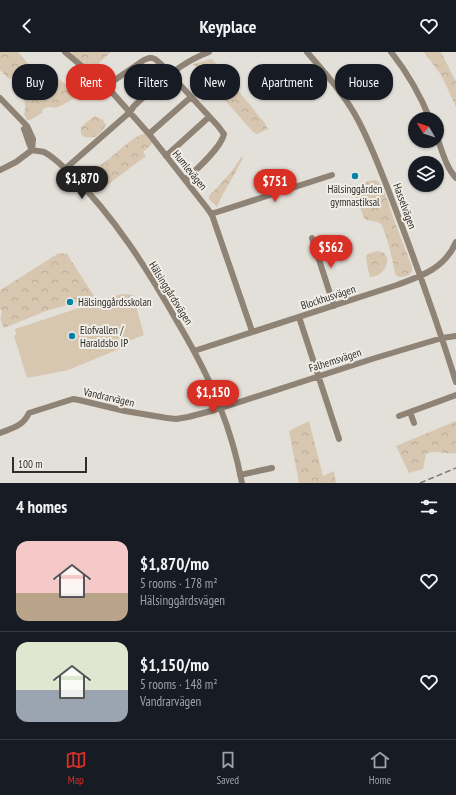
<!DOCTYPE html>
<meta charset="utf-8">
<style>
:root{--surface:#171b24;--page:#242831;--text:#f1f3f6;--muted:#9ea1a6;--line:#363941;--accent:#d93025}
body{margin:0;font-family:"PT Sans Narrow",sans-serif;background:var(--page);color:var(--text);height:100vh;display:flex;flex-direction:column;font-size:15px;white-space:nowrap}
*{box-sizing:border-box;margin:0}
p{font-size:13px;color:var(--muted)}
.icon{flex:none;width:22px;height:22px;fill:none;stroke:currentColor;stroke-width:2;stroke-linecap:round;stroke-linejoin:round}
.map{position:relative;height:431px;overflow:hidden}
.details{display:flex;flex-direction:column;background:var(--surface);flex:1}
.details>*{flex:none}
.banner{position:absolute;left:12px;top:12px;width:432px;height:36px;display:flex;gap:8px}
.needle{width:26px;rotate:309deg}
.fabs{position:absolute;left:408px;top:60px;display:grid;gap:8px}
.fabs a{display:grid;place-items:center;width:36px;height:36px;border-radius:50%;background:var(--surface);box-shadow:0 1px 3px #0004;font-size:20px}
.scale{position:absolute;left:12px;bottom:10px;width:75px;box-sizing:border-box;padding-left:4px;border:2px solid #2f2e2b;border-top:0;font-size:11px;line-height:14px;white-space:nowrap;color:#2f2e2b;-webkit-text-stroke:3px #f0ece6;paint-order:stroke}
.price{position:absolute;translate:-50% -34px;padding:0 9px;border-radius:14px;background:var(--accent);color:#fff;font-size:13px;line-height:26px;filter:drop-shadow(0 1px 2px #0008)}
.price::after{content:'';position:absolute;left:50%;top:24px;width:12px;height:9px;margin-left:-6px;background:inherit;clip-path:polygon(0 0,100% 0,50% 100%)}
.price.current{background:#222;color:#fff}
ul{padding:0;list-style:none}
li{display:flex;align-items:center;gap:12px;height:100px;padding:0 16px}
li+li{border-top:1px solid var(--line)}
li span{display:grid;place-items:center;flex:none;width:112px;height:80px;border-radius:12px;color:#555}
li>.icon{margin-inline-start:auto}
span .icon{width:48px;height:48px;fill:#fffc;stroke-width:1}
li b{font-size:17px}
h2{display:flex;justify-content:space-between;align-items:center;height:48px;padding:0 16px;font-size:17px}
.pill{padding:0 14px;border-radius:16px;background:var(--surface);box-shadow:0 1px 3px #0004;font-size:14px;line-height:36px}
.pill.current{background:var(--accent);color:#fff}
header{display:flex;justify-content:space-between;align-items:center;height:52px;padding:0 16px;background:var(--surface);font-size:18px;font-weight:700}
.tab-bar{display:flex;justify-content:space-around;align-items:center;height:56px;border-top:1px solid var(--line);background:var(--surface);font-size:11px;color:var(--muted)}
.tab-bar a{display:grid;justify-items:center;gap:2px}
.tab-bar .current{color:var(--accent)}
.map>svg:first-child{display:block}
</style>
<header><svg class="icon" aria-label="back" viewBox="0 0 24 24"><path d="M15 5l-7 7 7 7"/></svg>Keyplace<svg class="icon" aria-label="heart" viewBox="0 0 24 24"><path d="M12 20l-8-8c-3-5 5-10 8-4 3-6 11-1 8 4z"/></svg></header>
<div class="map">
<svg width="456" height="431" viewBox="0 0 456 431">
<defs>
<pattern id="forest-crowns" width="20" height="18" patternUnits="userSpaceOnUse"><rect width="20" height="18" fill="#d8c7b0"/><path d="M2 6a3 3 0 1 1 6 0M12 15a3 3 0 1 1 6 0" fill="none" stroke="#baab98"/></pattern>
</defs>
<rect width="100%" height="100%" fill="#e3dfd9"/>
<path fill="#d8c7b0" d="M121,242L133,243L144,283L126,290L124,295L68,318L27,326L14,284L16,282L15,277Z"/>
<path fill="url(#forest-crowns)" d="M0,0H18L31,15L9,27L0,18Z
M73,0H111L101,9L92,20L70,2Z
M424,0H441L456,30V55L441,23Z
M212,7L264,70L268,77L257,82L253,80L193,12Z
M52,26C62,26 70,37 78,43L77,45C71,48 65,52 58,55C51,57 49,52 42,58V61L30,68H27L24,62C26,55 25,50 23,43Z
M95,64L103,68L106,73C100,83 96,87 84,85L81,82V75L88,69Z
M142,82H146L153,90L151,93L143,100L146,104L102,137C94,140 83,132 89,123C94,118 101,113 106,109C118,100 129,88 142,82Z
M241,105L243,106C235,123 224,138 217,155L209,147V144C220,132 233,120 241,105Z
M375,128L378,129C387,142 390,158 396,173C401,187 407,201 412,215V220C408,224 405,225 399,225L395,222L392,206L387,187L382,173L378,170L367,168L364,166L356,145L355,140L356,136L368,129Z
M377,199C395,200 387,225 370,225L368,218L366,205L368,202Z
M59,201L67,202L94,244L81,249L46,259L4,276C0,268 0,267 2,259L0,257V239L2,237Z
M309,369L323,424L334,419L336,431H299L289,379Z
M456,369V401C445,403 435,397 426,402L423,417L409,421L396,394Z"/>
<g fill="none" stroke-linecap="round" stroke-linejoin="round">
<path stroke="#8e8374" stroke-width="6" d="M65,0L110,38L149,82L207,156L212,163L252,279
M307,0C325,21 345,43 358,68C375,100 387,135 400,169C420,222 439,276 456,330
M391,0C407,20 420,43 430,67
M106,34L144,8L149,6H152L155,7L161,12L218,74L224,82C221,96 196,118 185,128
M0,46L27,74L33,87L32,98
M24,77C27,84 28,90 31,96
M149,82L191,45
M437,85C442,99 446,115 456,126
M32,98C36,99 40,99 44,100C54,105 62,114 70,121C114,164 148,218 178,271C194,298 209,326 220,355C230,380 237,405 242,431
M166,104L209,65
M65,117L130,60L134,54C157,33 179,11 209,0
M0,118L16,110L32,98
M211,162L332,123
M312,186L334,254
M299,265L339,387
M194,299L397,233C422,224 445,216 456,190
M410,360L414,371
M399,364L456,343
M0,381C13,376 23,374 29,361L73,347L79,348L125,359L167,366L176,367L188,365L215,358L372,307L442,286L456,284
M240,423L272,416"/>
<path stroke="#7f7d78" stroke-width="1.5" stroke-dasharray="6 3" stroke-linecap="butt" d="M420,431L456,416"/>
</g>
<g fill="#0082a6" stroke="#f0ece6" stroke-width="1.5">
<circle cx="355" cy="124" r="4"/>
<circle cx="70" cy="250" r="4"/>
<circle cx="72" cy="284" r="4"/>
</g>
<g text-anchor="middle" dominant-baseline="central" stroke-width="4" stroke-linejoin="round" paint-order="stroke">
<g font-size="11" fill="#2f2e2b" stroke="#f0ece6">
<text transform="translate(190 118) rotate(51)">Humlevägen</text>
<text transform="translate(405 154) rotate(70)">Hasselvägen</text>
<text transform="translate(171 241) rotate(58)">Hälsinggårdsvägen</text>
<text transform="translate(328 245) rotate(-18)">Blockhusvägen</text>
<text transform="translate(335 308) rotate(-18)">Falhemsvägen</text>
<text transform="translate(109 345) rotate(13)">Vandrarvägen</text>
</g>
<g font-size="11" fill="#2f2e2b" stroke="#f0ece6" text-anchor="start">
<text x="355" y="137" text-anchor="middle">Hälsinggården<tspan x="355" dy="13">gymnastiksal</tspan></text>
<text x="78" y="250">Hälsinggårdsskolan</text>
<text x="80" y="278">Elofvallen /<tspan x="80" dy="13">Haraldsbo IP</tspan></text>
</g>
</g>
</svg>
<div class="fabs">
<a><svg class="needle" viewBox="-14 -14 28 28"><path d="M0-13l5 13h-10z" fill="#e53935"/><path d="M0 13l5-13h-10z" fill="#9ea1a6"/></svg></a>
<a><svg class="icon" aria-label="layers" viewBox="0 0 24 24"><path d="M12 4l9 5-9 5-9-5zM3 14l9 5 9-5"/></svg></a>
</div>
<div class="scale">100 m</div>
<b class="price current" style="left:82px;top:148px">$1,870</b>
<b class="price" style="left:275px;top:151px">$751</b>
<b class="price" style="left:331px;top:217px">$562</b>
<b class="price" style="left:213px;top:362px">$1,150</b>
<div class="banner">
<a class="pill">Buy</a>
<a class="pill current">Rent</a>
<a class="pill">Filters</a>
<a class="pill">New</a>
<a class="pill">Apartment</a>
<a class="pill">House</a>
</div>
</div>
<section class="details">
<h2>4 homes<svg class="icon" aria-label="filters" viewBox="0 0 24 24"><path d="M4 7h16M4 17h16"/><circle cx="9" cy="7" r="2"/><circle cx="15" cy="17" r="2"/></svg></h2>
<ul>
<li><span style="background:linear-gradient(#f6c9c9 65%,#b9a48a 0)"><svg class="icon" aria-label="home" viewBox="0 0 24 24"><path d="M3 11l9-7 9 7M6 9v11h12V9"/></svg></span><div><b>$1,870/mo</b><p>5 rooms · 178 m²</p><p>Hälsinggårdsvägen</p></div><svg class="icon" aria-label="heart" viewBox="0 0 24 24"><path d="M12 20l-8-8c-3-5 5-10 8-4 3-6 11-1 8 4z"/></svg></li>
<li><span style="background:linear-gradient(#dfe7d0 60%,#9aa5b1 0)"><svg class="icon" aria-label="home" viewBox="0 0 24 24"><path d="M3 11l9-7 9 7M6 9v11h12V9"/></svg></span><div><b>$1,150/mo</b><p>5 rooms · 148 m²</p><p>Vandrarvägen</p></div><svg class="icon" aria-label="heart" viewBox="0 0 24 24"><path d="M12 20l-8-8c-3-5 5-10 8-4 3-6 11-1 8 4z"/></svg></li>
</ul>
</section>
<nav class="tab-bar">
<a class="current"><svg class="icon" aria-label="map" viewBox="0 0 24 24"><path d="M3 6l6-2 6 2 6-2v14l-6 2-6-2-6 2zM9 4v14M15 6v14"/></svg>Map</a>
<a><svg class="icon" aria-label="saved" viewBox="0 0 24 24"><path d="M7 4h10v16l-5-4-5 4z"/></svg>Saved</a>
<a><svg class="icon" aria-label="home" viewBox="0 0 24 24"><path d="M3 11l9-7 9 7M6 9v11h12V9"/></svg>Home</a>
</nav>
